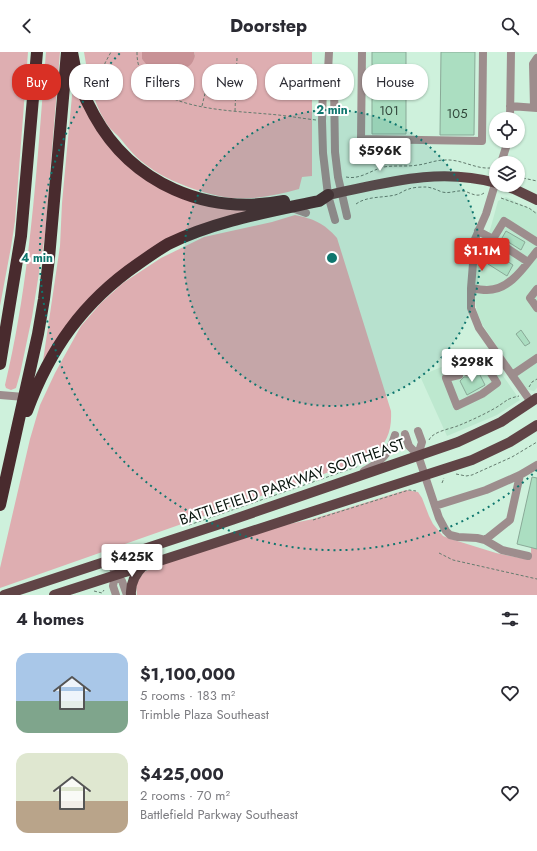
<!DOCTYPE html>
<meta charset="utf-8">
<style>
:root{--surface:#fff;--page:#f2f2f3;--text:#2b2b33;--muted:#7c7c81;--accent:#d93025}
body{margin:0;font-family:Jost,sans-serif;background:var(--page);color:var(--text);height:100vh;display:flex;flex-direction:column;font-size:15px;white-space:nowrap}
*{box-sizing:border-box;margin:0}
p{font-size:13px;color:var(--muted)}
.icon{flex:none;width:22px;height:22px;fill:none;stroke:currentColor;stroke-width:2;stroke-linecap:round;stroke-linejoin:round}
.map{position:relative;height:543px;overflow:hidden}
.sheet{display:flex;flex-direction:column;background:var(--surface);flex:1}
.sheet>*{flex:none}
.guide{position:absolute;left:12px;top:12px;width:513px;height:36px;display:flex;gap:8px}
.buttons{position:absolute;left:489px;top:60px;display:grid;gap:8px}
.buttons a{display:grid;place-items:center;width:36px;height:36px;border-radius:50%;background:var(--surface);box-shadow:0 1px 3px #0004;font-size:20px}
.price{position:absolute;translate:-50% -34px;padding:0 9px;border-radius:4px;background:#fff;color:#222;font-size:13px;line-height:26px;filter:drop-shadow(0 1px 2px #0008)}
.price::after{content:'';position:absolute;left:50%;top:24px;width:12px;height:9px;margin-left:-6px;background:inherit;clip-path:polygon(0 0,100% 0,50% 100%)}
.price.current{background:var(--accent);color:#fff}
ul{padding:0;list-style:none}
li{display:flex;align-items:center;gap:12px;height:100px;padding:0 16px}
li span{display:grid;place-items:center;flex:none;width:112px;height:80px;border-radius:12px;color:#555}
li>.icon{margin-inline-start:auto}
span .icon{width:48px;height:48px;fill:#fffc;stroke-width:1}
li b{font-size:17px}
h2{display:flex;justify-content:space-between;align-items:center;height:48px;padding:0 16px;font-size:17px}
.tag{padding:0 14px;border-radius:16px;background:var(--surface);box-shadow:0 1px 3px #0004;font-size:14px;line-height:36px}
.tag.current{background:var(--accent);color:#fff}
header{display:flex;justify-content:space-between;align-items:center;height:52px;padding:0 16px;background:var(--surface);font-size:18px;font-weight:700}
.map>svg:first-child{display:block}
</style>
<header><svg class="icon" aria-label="back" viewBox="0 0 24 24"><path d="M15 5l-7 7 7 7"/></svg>Doorstep<svg class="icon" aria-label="search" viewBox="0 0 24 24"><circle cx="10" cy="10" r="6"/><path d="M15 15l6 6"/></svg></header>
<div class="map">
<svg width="537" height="543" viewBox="0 0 537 543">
<rect width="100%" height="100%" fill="#cef1dc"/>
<path fill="#bde8cf" d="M506,145L537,160V336L534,339L525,337L482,272L477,260L475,247V223L477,213L490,178L498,149Z
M484,297L520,348L497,363L447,384L420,324Z"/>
<path fill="#deaeb1" d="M0,0H28L15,169L11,195L0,254Z
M46,0H60L45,183L32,265L20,322L16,336L11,338L6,336L5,333C31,224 37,111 46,0Z
M84,0H142V7L154,13L163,12L183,16L195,4L194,0H312V124L302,125L299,137C277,143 254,148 231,146C206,143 169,130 149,115C137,107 128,96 119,85C114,80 108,75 105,69C92,48 88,24 84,0Z
M74,22L83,53L153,132L181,146L212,155L252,158L135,208L101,234L69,272L43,309L60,194L62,151Z
M295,163C314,167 324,171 337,186L391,359C392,379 387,391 372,405L0,536V516L30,387L40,353L55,321L81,274L101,251L123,231L161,206L204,185L272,170Z
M406,438L418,440L422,446L429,464L433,472L443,484L451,487L496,501L530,508L531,502V495L537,497V543H137L136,532L144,520L164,511L270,476L313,467Z"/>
<path fill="#c89296" d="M142,0H194L195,4C189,24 177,12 163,12C158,12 152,13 147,13L142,7Z"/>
<path fill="#abdec1" stroke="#89a997" d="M372,0H406V82H372Z
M441,0H475L474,83H440Z
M506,179L525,190L521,198L502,186Z
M488,193L495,197L494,199L508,208L507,209L513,213L507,224L488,212L490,208L482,204Z
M521,278L530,291L525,294L516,282Z
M478,319L485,333L467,343L460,329L464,325H470Z
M532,425L537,426V497L517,492Z"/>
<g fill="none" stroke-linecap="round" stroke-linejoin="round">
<path stroke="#647b6e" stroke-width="1" stroke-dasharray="3 2" stroke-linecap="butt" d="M137,0C136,58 227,58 267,62C283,63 299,66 316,68
M102,32L105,11L111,0
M202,54L208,29
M235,59L237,6
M346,125C360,128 371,118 384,115C395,113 407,115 418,113C427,112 435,108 445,108C461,107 475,117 490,116
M518,125L537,129
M501,146L529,156L537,162
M356,152C367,144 382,146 395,143C400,142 404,138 409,137C414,135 422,135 427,135C433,136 437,138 442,140C450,142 456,138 464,139C471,141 477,146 484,141
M529,335L532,330L537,327
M429,388C433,379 451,377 460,373C472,368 485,362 497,355C508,348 506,347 519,344
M456,422L466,424L472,423L512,405L537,390
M442,431L444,426
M313,468L409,438L416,439
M189,473L359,414
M439,501L453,508L537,527
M94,539L102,541L104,538"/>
<path stroke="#9d8d8d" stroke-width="8" d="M329,0L328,19L323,33L322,69L323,101L328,143L335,168
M362,0L361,87L482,89L483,0
M328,19L334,33L335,100L338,125L347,164
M510,54L537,56
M534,55L533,12L537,6
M510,67L511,0
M501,111L508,89
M496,129L486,162L475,187L471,236V256L479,276L531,350
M292,156L306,161
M478,179L493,187L504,169L537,190
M493,187L528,210
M471,236C476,237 482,238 487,238C510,238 524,215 537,199
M537,237L530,246L537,256
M467,320L480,310L487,315
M459,323L446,326L457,354L482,342L497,331L487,315L500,308
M512,323L537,306
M0,343L24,345
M418,379L422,390L418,403
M405,382L409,394L418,403L439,466L446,479L450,483L458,485L477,486L485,488L502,498L528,504
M364,419C381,410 390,401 395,383
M520,423L537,413
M435,454L486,438L520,423L510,468L485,488
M111,508L115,523L113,534L116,543
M115,523L122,529L127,543"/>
<path stroke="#604446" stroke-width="10" d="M503,133L514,137L537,148
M328,143C386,131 438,115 496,131
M4,543L220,472L458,390L501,370L537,346
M54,543L472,408L510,390L537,373
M131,543C130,531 135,522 144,513"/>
<path stroke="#492b2e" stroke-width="12" d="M72,0C75,22 83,44 94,63C132,132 207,164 284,149
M0,312L21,184L37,0
M27,359C50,297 83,250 138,212C148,205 158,198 168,192C215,169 268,160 319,149L328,143
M0,453L38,282L44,247L49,206L67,0"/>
</g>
<circle cx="332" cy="206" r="148" fill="#0f766e" fill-opacity=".12"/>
<g fill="none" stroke="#0f766e" stroke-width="2" stroke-dasharray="2 4">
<circle cx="332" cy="206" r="148"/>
<path d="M537 418A295 295 0 0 1 120 1"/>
</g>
<g text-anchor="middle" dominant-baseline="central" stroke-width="4" stroke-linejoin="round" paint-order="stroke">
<g font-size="13" fill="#31463a">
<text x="389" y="58">101</text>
<text x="457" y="61">105</text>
</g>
<g font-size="15" fill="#08140d" stroke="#fff">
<text transform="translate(292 430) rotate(-19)">BATTLEFIELD PARKWAY SOUTHEAST</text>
</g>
</g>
<circle cx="332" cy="206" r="6" fill="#0f766e" stroke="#fff" stroke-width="2"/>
<g font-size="12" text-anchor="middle" font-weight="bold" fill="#0f766e" stroke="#fff" stroke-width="4" stroke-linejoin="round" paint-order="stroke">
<text x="332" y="62">2 min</text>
<text x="37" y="210">4 min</text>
</g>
</svg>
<div class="buttons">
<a><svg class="icon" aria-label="locate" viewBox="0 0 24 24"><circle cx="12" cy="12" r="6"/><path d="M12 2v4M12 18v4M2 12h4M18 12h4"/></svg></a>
<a><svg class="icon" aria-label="layers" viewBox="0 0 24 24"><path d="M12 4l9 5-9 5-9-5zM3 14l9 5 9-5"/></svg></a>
</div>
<b class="price" style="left:380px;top:120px">$596K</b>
<b class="price current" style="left:482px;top:220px">$1.1M</b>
<b class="price" style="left:472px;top:331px">$298K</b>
<b class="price" style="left:132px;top:526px">$425K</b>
<div class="guide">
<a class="tag current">Buy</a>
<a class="tag">Rent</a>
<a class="tag">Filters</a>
<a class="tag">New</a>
<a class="tag">Apartment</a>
<a class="tag">House</a>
</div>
</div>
<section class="sheet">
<h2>4 homes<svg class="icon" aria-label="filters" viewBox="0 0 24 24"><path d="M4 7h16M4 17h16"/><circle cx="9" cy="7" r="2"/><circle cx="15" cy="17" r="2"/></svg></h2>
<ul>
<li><span style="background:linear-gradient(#a9c7e8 60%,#7fa58c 0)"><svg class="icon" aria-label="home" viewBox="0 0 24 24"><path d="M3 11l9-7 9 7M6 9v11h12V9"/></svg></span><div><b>$1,100,000</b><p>5 rooms · 183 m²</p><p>Trimble Plaza Southeast</p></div><svg class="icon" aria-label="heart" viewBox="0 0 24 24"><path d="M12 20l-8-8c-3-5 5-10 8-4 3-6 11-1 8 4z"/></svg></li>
<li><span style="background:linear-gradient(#dfe7d0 60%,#b9a48a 0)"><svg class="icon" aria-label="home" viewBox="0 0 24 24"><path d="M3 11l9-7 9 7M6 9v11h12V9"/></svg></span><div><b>$425,000</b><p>2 rooms · 70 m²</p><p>Battlefield Parkway Southeast</p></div><svg class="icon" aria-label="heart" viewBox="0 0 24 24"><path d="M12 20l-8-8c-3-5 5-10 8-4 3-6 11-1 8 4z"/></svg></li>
</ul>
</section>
